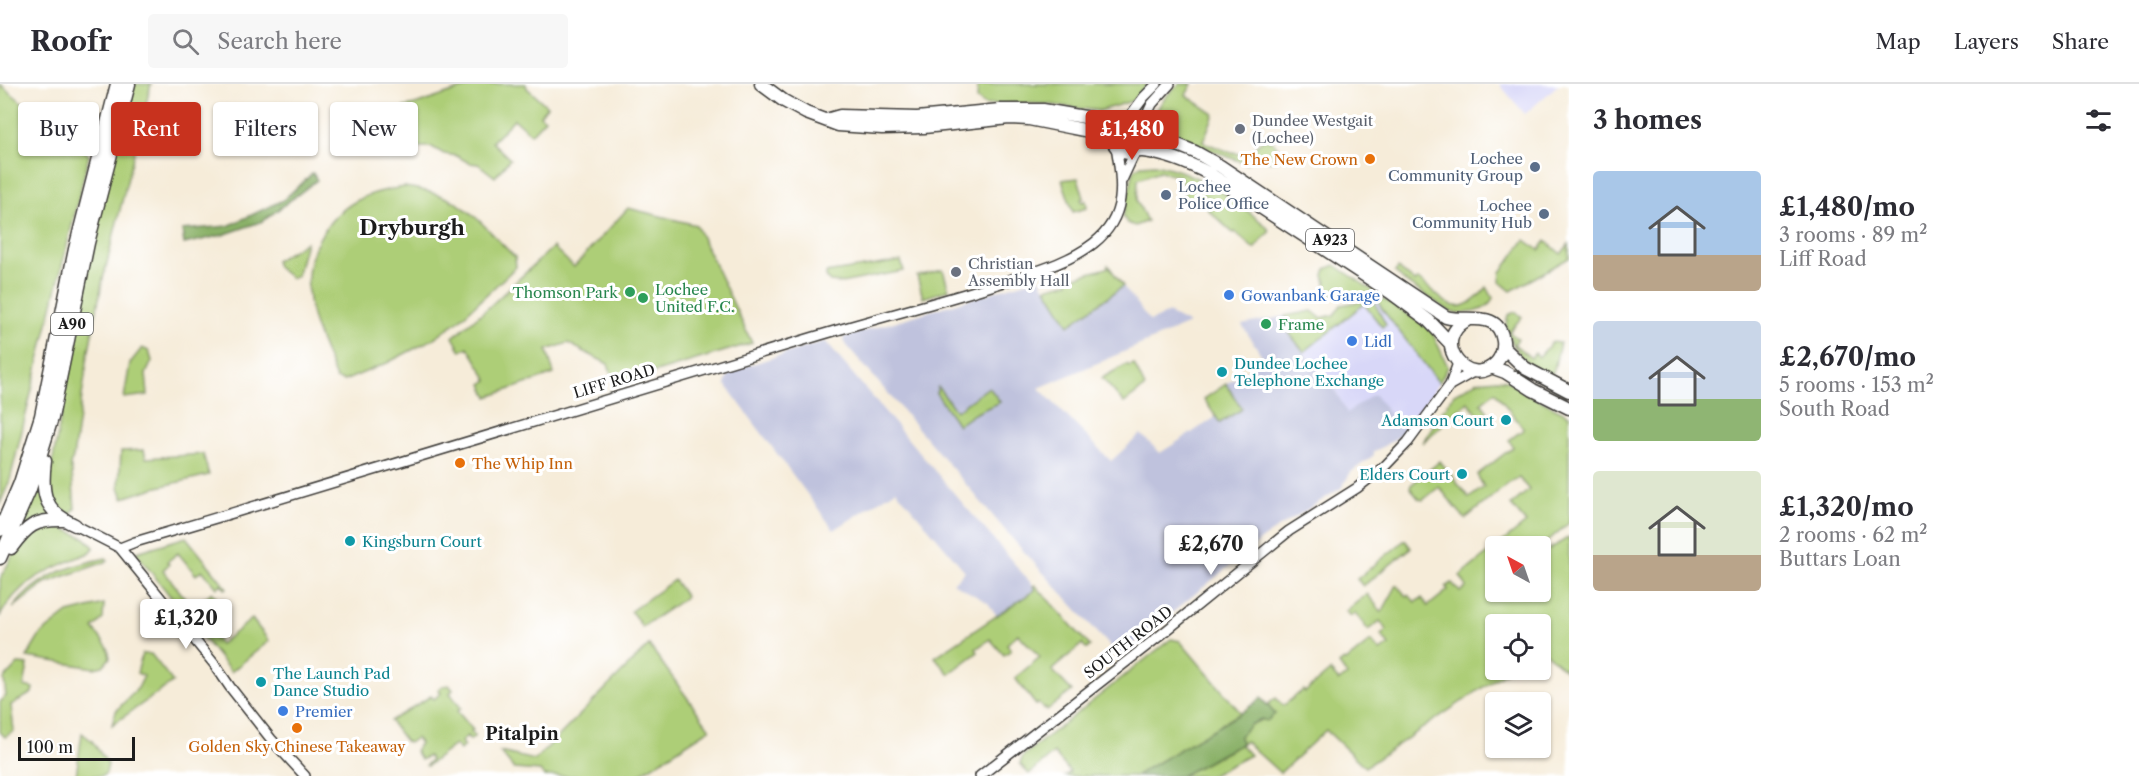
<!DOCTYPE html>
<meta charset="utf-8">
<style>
:root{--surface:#fff;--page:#f7f7f7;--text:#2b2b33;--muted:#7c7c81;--line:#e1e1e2;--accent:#c8321e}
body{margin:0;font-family:"Libre Caslon Text",serif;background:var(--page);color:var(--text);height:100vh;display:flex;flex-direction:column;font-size:22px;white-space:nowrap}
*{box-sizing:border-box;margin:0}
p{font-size:20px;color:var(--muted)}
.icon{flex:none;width:33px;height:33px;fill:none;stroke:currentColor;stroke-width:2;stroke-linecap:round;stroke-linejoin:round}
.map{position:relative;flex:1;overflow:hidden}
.details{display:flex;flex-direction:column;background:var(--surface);width:570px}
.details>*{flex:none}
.hud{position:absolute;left:18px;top:18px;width:570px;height:54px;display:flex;gap:12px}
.needle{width:39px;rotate:320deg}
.controls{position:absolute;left:1485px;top:452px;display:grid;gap:12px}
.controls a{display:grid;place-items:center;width:66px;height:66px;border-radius:6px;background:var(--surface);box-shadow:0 2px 4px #0004;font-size:30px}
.scale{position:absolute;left:18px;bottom:15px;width:117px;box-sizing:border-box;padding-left:6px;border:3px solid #1c1c1c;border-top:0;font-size:16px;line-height:21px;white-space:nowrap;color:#1c1c1c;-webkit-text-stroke:4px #fff;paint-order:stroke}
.price{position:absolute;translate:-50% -51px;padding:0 14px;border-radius:6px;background:#fff;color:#222;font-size:20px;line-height:39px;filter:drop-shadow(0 2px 3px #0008)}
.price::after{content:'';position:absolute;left:50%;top:36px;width:18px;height:14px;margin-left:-9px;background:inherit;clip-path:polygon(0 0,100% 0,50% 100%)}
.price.current{background:var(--accent);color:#fff}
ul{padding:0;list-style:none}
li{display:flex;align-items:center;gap:18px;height:150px;padding:0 24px}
li span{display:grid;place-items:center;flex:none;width:168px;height:120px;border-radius:6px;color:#555}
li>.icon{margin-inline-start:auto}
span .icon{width:72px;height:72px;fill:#fffc;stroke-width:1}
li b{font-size:26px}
h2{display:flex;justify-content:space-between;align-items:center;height:72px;padding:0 24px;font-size:26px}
.tag{padding:0 21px;border-radius:6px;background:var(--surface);box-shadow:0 2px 4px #0004;font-size:21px;line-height:54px}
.tag.current{background:var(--accent);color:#fff}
header{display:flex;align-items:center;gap:36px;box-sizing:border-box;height:84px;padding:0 30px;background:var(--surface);border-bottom:2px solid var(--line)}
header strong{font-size:28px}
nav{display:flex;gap:33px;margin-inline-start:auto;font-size:21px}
.search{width:420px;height:54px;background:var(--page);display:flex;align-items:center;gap:15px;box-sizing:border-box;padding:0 21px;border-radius:6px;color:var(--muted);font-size:22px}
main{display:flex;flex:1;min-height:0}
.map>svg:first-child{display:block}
</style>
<header>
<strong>Roofr</strong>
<div class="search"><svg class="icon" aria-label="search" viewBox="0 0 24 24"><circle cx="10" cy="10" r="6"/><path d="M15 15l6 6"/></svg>Search here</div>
<nav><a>Map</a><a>Layers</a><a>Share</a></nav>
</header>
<main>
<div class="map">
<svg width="1569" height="692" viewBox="0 0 1569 692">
<rect width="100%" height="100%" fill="#fff"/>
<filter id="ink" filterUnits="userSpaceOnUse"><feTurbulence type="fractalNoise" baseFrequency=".0167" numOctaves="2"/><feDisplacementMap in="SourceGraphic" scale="12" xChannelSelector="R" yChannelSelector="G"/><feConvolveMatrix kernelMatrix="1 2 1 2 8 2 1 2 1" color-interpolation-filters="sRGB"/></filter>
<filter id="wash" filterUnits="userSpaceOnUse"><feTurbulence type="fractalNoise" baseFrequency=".008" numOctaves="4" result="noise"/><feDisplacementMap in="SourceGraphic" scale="24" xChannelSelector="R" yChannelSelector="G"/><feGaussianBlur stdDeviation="1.35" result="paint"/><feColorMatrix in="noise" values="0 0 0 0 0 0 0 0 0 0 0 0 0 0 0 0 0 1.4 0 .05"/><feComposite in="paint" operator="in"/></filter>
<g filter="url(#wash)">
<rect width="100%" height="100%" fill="#f6ecd9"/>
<path fill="#d8d7f8" d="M1499,0H1559L1525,30Z
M1369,216L1370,218L1377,217L1439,299L1405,349L1374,311L1347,330L1336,308L1289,249L1292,248L1285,232L1312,227L1321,234L1334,231L1341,221Z"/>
<path fill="#bfc2dd" d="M1039,194L1070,241L1123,202L1150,237L1168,229L1189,240L1039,304L1111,377L1141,350L1160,369L1216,333L1220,339L1243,325L1226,300L1264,275L1242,241L1285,232L1292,249L1289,250L1336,308L1347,329L1374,310L1405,349L1374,368V371L1351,388L1341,404L1270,449L1119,572L1017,460L843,257L844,253Z
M825,257L929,380L1036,505L997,532L988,519L953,499L965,487L896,406L834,446L725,300L730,287Z"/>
<path fill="#adce77" stroke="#64754a" stroke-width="1.5" d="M0,0L47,39L65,49L89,71L10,396L0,420Z
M135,0H151L102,199L88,271L73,374L70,380L72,389L75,425L69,431L57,425L50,419L48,387L53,375C77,249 94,121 135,0Z
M476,0H526L527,4L547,22L540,31L545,35L531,50L514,35L492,58L510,75L495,93L478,80L469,79L457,72L444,70L432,63H405L404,23L415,21Z
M978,0H1148L1132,17L1099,27L1046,20L1016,19L985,21L977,15Z
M1179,0H1192L1186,11L1214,30L1203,58L1232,69L1234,68L1249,76L1247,80L1158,46C1150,27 1165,12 1179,0Z
M1266,55L1270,56L1284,69L1279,76L1270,77L1255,71V63L1262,56Z
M1155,80C1192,88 1220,104 1249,128C1256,134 1265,140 1270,147L1254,165L1235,148L1233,149L1207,125L1214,121L1205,111L1187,120L1180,92L1160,87L1138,95L1137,117L1147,137L1135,142L1127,139L1123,132L1134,86L1141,81Z
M1078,94L1084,114L1081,115L1082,118L1086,117L1087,124L1073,128L1062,96Z
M405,103C419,105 433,108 447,114C473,125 494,153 515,173L516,183L458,237L431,256L387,279L344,297L336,295C327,270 312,243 309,216C302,173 324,131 364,113C377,107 391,105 405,103Z
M628,124L696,141L752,259L616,300L608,280L568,259L547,266L554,290L488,313L482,300L488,296L468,263L461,267L453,253L489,223L553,163L574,183Z
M1525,156L1539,166L1546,157L1561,170L1569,160V174L1511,207L1500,198L1501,188Z
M306,158L297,192L291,194L277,183L275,177Z
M901,177L904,187L841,199L830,198L826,194V189Z
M1108,181L1123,202L1069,241L1046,204L1069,198L1068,195L1107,184Z
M1335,181L1375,208L1353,212L1347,210L1344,202L1338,203L1333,211L1329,212L1324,191L1326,185Z
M1398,184L1415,198L1418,195C1445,215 1456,241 1487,203L1493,214C1489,228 1464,231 1451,228L1404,197L1395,188Z
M943,186L949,206L923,214L917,192Z
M1384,215L1424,241L1433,250L1448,283L1439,299L1382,225L1377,217Z
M1369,216L1370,218H1374L1386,241L1382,243L1364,220L1304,268L1289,249L1292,248L1285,232L1312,227L1321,234L1334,231L1341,221Z
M1515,228L1522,233L1509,248L1518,255L1514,260L1531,274L1535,269L1539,273L1552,258L1560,259L1554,286L1550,293C1529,281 1520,277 1510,254C1506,245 1505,241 1508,231Z
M142,264L149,267L152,277L146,290L148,311L124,314L130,279Z
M1127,280L1129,282L1134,280L1145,303L1124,319L1102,294Z
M1497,295L1506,296L1524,308L1569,331V439L1543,461L1548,466L1569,453V589L1541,565L1540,540H1496V585H1510L1365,683L1326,646L1280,689L1245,657L1241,661L1250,671L1210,692H1181L1240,661V652L1250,641L1275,630L1267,621L1276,614L1283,622L1303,606L1305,608L1330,587L1339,597L1347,591L1339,580L1344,576L1346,577L1371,557L1380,567L1389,561L1381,551L1387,546L1380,537L1368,546L1355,529L1351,532L1346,527L1367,510L1382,528L1397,501L1407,513L1409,511L1415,518L1422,514L1428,522L1448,506L1446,503L1452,499L1460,508L1467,503L1460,492L1492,466L1495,470L1496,507H1540V462H1501L1500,460L1526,439L1511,421L1529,406L1519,394L1509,399L1465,435L1439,403L1423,416L1419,415L1410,404L1411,401L1440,377L1469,414L1484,403L1477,391L1513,363L1509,356L1524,345L1495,308L1481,319L1488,328L1481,334L1468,318L1422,359L1454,310L1478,297Z
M1226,300L1242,325L1220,339L1204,315Z
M938,303L956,327L989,303L1000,318L974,330L958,341L936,309Z
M144,366L146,374L203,370L209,391L154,404L123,414L119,403L121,367Z
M38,397L54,430L18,446Z
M51,439L85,454L94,463L91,468C52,485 22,493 0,532V495L24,450Z
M186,453L227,504L225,505L221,500L217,504L202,486L196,491L178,469L167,478L169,480L163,486L188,518L187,519L191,525L212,508L216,513L195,530L199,536L193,541L136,469L137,468Z
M1405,456L1411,464L1363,502L1357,495Z
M106,474L108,477L45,499L13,524C38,492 68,482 106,474Z
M674,496L686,513L642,543L631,527Z
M1035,501L1090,562L1087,565L1082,560L1052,586L1072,607L1047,626L1045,623L1043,625L1038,619L1036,621L1015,594L1040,573L1018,550L1007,560L1011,566L1004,571L990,555L976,565L978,568L949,590L935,573L1035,506L1033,502Z
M104,520L103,535L93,544L108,564L110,574L103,582L94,584L27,573L40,551L68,529Z
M252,535L269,557L231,588L196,545L204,541L220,560Z
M1171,555L1180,557L1241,629L1135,692H1065L1070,688L1054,669L1029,690L1020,680L1023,672Z
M649,561L710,645L637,692H544L540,687L514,685L500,668L535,676Z
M142,570H151L173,598L112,641L116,627L138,604L144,592L137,589Z
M18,580L28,581L24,602L33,604L32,609L11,621L14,647L5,653L0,648V618L6,612L4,595Z
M449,601L453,606L450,609L461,624L457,627L473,646L471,647L475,652L470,656L467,652L461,658L464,662L460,666L455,661L427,682L426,681L431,676L428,672L421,676L415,667L420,659L416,654L409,659L405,657L390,637L431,612L434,615L441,609L438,606L443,602Z
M82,649L92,657L108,680L106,689L102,692H76Z"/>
<path fill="#8ab168" stroke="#536642" stroke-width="1.5" d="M313,89L317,96L263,137L223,151L184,160L182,146L228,142L283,116Z
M1261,614L1275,630L1267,637L1261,635L1250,641L1240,652L1241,660L1181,692H1135L1241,629Z"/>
</g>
<g filter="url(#ink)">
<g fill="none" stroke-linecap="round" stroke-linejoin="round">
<defs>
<path id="tertiary" d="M1127,36L1144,13L1157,0
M1142,41L1152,20L1170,0
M1122,96L1135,68
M1450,301L1475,287
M75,441L120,464L215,581L230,603L271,655L305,692
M120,464L135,458C362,391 588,320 814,253C880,233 947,217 1013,195C1041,186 1071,177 1094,159C1128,132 1122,99 1116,62
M980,692L1167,546L1289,447L1357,404L1385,382L1408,358L1450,301L1458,279"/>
<path id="primary" d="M761,0L784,17L806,29L838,41L882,44L924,43L1009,34L1029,35L1094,48L1113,55
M826,36L840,32L917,34L1000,26H1043L1120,39L1133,36C1142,39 1147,45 1146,55
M1120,39C1111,47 1110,60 1121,67C1129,72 1135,66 1143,67C1168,70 1189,79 1210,90L1390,208L1428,236L1450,259
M1146,48L1195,68L1220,82L1446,233C1467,239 1499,225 1503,257C1504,265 1501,273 1496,279C1469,307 1428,258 1467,236
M1503,263L1525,284L1569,307
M1491,283L1505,288L1533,306L1569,324"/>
<path id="trunk" d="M45,377C41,408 43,427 75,441
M0,446L20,399L41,332L75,165L117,0
M11,464C27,442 35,435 64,436
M0,474L30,405L52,334L88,159L129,0"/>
</defs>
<use href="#tertiary" stroke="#3d3b38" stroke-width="12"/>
<use href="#primary" stroke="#3d3b38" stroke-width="15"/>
<use href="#trunk" stroke="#3d3b38" stroke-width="15"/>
<use href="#tertiary" stroke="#fff" stroke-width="9"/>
<use href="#primary" stroke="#fff" stroke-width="12"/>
<use href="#trunk" stroke="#fff" stroke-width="12"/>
</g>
</g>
<g fill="#6b7280" stroke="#fff" stroke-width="2">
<circle cx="1240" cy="45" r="6"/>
<circle cx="956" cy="188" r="6"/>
</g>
<g fill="#e8710a" stroke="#fff" stroke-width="2">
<circle cx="1370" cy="75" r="6"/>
<circle cx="460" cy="379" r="6"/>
<circle cx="297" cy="644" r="6"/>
</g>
<g fill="#5c6f8a" stroke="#fff" stroke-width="2">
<circle cx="1535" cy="83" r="6"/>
<circle cx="1166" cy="111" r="6"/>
<circle cx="1544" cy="130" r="6"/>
</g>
<g fill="#2e9e5b" stroke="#fff" stroke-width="2">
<circle cx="630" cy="208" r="6"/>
<circle cx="643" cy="214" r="6"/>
<circle cx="1266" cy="240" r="6"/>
</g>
<g fill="#3f7fe0" stroke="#fff" stroke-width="2">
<circle cx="1229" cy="211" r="6"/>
<circle cx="1352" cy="257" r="6"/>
<circle cx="283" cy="627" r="6"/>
</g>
<g fill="#0f9aa8" stroke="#fff" stroke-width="2">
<circle cx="1222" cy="288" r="6"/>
<circle cx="1506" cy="336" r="6"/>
<circle cx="1462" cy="390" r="6"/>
<circle cx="350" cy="457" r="6"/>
<circle cx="261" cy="598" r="6"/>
</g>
<g text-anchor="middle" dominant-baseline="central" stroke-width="6" stroke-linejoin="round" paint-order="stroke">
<g fill="#fff" stroke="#606060" stroke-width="1.5">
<rect x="1306" y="145" width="48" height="22" rx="4.5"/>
<rect x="51" y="229" width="42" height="22" rx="4.5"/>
</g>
<g font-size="14" font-weight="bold" fill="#1c1c1c">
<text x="1330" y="156">A923</text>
<text x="72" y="240">A90</text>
</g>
<g font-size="15" fill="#5b616d" stroke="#fff" text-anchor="start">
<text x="1252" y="36">Dundee Westgait<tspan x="1252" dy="17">(Lochee)</tspan></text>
<text x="968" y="179">Christian<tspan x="968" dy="17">Assembly Hall</tspan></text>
</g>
<g font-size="15" fill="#4e5e75" stroke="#fff" text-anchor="end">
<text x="1523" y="74">Lochee<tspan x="1523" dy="17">Community Group</tspan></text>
<text x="1178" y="102" text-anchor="start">Lochee<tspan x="1178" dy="17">Police Office</tspan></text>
<text x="1532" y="121">Lochee<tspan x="1532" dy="17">Community Hub</tspan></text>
</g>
<g font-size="15" fill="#c56008" stroke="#fff" text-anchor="end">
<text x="1358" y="75">The New Crown</text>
<text x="472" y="379" text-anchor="start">The Whip Inn</text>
<text x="297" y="662" text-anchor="middle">Golden Sky Chinese Takeaway</text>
</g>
<g font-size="15" fill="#27864d" stroke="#fff" text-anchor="start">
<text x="655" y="205">Lochee<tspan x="655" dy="17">United F.C.</tspan></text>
<text x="618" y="208" text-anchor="end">Thomson Park</text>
<text x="1278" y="240">Frame</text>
</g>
<g font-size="15" fill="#366cbe" stroke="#fff" text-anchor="start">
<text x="1241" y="211">Gowanbank Garage</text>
<text x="1364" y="257">Lidl</text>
<text x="295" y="627">Premier</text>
</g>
<g font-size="15" fill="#0d838f" stroke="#fff" text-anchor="start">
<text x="1234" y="279">Dundee Lochee<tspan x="1234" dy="17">Telephone Exchange</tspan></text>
<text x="1494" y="336" text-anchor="end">Adamson Court</text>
<text x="1450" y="390" text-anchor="end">Elders Court</text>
<text x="362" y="457">Kingsburn Court</text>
<text x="273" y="589">The Launch Pad<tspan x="273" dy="17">Dance Studio</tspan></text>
</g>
<g font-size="15" fill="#1c1c1c" stroke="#fff">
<text transform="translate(614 297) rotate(-17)">LIFF ROAD</text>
<text transform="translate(1128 558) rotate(-38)">SOUTH ROAD</text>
</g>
<g font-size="18" font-weight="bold" fill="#1c1c1c" stroke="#fff">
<text x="522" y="650">Pitalpin</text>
</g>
<g font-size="21" font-weight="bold" fill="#1c1c1c" stroke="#fff">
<text x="412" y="143">Dryburgh</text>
</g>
</g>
</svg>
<div class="controls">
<a><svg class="needle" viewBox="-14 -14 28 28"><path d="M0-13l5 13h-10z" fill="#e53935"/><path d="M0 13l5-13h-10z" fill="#7c7c81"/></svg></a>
<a><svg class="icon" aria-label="locate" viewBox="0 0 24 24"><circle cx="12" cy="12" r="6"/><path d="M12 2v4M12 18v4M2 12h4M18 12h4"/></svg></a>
<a><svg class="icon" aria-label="layers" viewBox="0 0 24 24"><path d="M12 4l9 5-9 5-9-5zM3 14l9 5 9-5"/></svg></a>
</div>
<div class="scale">100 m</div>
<b class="price current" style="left:1132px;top:77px">£1,480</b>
<b class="price" style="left:1211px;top:492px">£2,670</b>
<b class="price" style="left:186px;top:566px">£1,320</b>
<div class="hud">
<a class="tag">Buy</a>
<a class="tag current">Rent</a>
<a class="tag">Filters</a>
<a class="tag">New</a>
</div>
</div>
<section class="details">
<h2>3 homes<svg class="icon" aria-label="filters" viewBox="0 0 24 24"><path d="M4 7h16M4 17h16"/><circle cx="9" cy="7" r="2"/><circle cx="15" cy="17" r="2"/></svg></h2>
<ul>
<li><span style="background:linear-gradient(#a9c7e8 70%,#b9a48a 0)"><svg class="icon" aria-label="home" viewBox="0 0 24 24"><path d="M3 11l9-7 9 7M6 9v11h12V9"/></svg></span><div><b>£1,480/mo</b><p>3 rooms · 89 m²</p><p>Liff Road</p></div></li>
<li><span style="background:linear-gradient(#c9d6e8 65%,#8fb573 0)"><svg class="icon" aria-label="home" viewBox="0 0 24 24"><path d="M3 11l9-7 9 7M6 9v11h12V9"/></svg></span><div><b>£2,670/mo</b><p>5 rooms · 153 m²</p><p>South Road</p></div></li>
<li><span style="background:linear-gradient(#dfe7d0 70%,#b9a48a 0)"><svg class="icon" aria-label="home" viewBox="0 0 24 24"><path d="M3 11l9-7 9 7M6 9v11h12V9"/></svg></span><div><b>£1,320/mo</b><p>2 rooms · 62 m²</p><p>Buttars Loan</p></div></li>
</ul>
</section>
</main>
